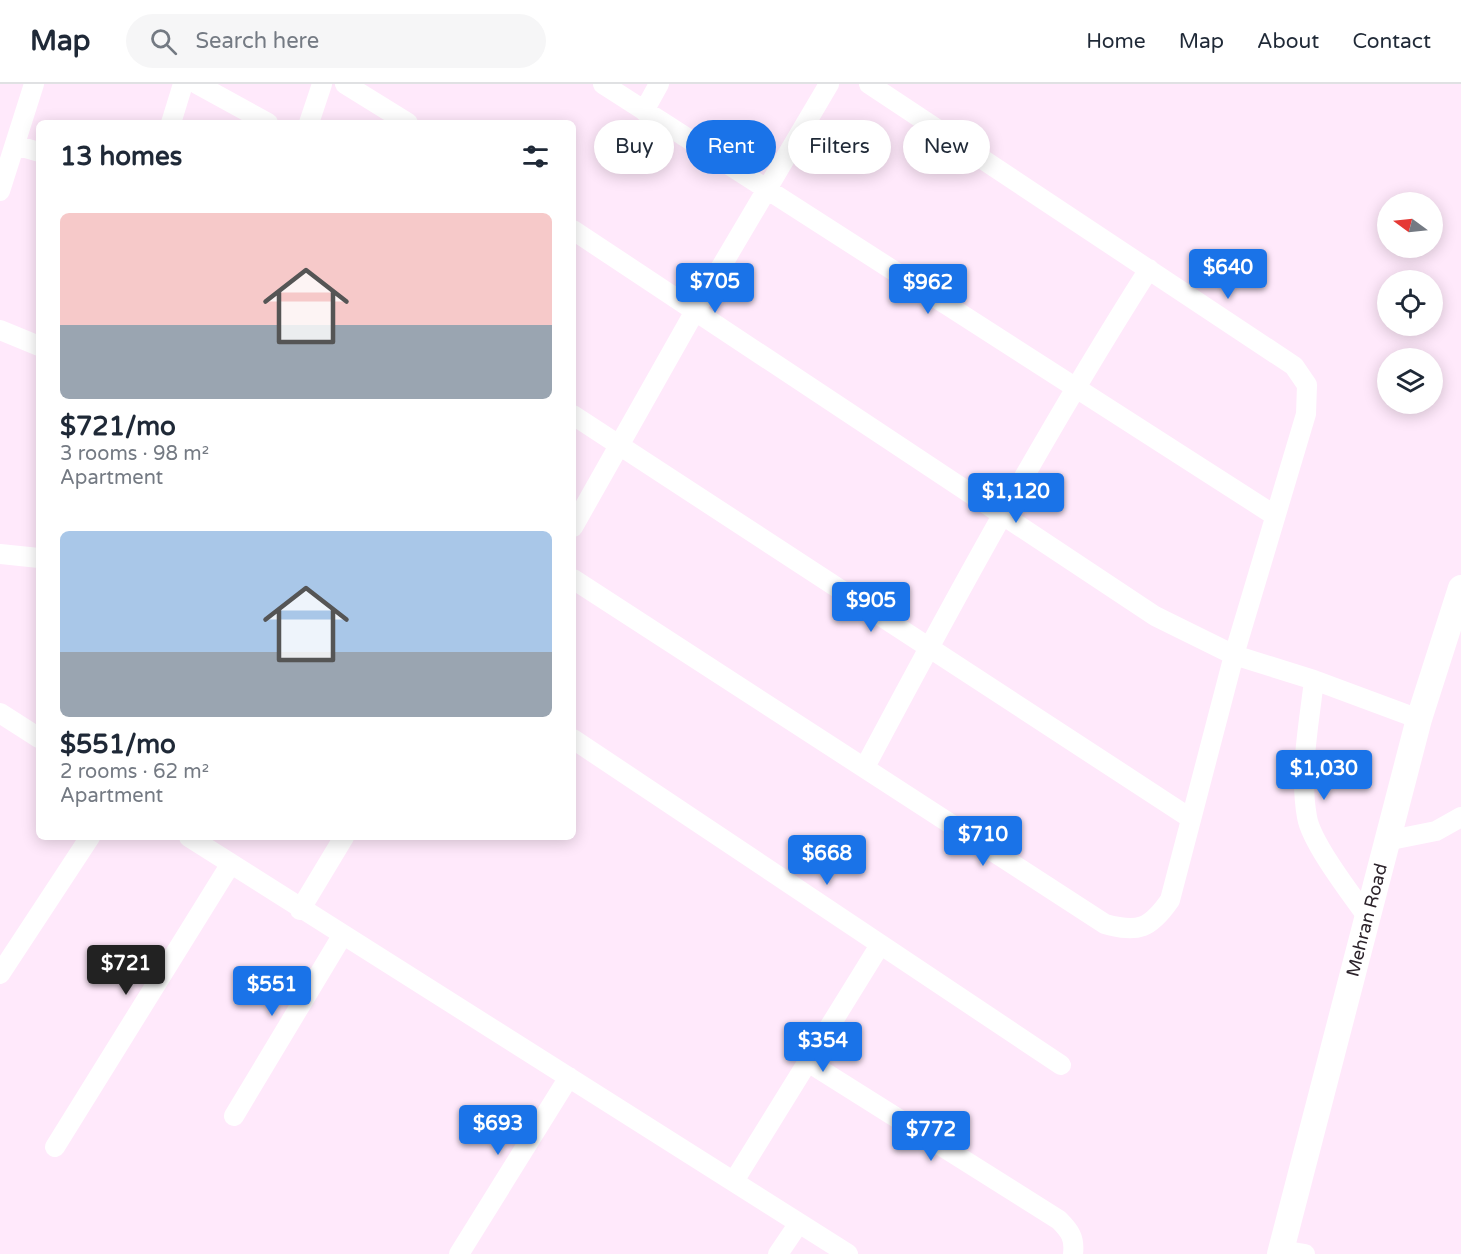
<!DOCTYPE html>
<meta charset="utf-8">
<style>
:root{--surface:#fff;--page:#f6f6f7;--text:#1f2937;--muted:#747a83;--line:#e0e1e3;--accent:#1a73e8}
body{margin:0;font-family:"Varela Round",sans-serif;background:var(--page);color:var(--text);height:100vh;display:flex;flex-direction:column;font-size:22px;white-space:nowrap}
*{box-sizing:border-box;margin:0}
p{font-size:20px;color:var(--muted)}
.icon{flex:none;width:33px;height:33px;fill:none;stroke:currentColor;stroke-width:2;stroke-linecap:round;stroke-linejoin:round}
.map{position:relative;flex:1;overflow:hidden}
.side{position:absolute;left:36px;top:36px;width:540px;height:720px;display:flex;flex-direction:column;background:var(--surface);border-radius:9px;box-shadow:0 3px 15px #0003}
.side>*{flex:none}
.hud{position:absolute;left:594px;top:36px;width:570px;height:54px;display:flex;gap:12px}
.needle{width:39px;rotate:285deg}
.controls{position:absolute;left:1377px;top:108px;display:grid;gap:12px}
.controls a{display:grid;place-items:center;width:66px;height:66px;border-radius:50%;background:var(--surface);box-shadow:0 3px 15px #0003;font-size:30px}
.price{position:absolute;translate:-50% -51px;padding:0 14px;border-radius:6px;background:var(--accent);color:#fff;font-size:20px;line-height:39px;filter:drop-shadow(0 2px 3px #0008)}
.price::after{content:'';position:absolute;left:50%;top:36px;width:18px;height:14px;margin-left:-9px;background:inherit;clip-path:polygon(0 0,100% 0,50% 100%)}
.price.current{background:#222;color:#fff}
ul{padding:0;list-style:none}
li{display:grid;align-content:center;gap:12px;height:318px;padding:0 24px}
li span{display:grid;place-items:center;height:186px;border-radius:9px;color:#555}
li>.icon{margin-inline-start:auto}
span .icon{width:108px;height:108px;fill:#fffc;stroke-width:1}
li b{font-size:26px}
h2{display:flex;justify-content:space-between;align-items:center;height:72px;padding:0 24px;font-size:26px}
.pill{padding:0 21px;border-radius:27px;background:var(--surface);box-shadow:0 3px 15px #0003;font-size:21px;line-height:54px}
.pill.current{background:var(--accent);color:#fff}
header{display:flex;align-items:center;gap:36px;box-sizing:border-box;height:84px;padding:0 30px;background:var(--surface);border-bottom:2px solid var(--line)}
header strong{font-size:28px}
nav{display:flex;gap:33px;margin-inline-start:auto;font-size:21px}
.search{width:420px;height:54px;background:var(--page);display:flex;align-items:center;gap:15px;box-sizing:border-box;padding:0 21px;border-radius:33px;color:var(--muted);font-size:22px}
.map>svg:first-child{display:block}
</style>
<header>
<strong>Map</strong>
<div class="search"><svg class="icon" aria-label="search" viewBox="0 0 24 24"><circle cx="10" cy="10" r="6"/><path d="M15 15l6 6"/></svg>Search here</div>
<nav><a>Home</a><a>Map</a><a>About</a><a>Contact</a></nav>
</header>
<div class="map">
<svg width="1461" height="1170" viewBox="0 0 1461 1170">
<rect width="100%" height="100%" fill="#ffe9fb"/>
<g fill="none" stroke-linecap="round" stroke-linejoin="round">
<path stroke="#fff" stroke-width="20" d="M197,0L268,39
M345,0L408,39
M603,0L1274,431
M644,27L659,0
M171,39L183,0
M309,39L322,0
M15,61L39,68
M0,107L34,0
M573,146L1155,532L1234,571L1314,596L1419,635
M0,246L39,262
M573,331L1190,734
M573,443L695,227L829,0
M0,470L39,474
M573,495L1105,840C1138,849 1150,845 1170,816L1234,571L1306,330L1307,301L1294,282L869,0
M1314,596C1309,641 1299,688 1307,733C1311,758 1350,809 1366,831
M0,629L39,654
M573,655L1061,981
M865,683C955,514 1046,347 1149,185
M189,753L848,1170
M1386,757L1436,747L1461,733
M300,826L344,753
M0,890L90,753
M808,978L1059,1136C1070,1147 1075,1154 1073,1170
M234,1032L342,852
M55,1063L230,781
M734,1097L880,861
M1281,1166L1305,1170
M459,1170L569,993
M778,1170L799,1139"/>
<path stroke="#fff" stroke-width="26" id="s1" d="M1280,1170L1419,635L1461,504"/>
</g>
<g text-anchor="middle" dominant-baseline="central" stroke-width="4.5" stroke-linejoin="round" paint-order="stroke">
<g font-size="18" fill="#2c232b" stroke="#ffe9fb">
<text stroke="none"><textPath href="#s1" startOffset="345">Mehran Road</textPath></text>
</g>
</g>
</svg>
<div class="controls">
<a><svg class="needle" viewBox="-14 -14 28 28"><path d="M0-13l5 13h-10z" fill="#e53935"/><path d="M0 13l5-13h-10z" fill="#747a83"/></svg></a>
<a><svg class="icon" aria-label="locate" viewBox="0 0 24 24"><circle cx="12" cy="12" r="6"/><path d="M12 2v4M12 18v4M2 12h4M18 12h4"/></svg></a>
<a><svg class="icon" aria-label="layers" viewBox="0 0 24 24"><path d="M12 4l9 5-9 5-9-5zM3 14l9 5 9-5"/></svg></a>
</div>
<b class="price" style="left:1228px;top:216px">$640</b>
<b class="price" style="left:715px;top:230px">$705</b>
<b class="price" style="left:928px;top:231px">$962</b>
<b class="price" style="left:1016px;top:440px">$1,120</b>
<b class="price" style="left:871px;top:549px">$905</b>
<b class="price" style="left:1324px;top:717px">$1,030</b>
<b class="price" style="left:983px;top:783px">$710</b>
<b class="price" style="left:827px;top:802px">$668</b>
<b class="price current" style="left:126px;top:912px">$721</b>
<b class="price" style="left:272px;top:933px">$551</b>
<b class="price" style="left:823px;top:989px">$354</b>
<b class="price" style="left:498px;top:1072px">$693</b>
<b class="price" style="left:931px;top:1078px">$772</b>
<div class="hud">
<a class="pill">Buy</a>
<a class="pill current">Rent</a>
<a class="pill">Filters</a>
<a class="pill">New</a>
</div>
<section class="side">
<h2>13 homes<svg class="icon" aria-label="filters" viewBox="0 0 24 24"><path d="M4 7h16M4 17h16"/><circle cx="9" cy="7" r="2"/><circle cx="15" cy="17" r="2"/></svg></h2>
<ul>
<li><span style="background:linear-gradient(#f6c9c9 60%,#9aa5b1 0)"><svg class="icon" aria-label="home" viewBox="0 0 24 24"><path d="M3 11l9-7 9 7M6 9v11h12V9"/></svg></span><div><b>$721/mo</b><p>3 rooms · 98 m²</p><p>Apartment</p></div></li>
<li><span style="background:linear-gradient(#a9c7e8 65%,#9aa5b1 0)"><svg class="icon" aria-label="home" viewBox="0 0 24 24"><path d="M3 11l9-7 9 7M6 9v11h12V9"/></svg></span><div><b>$551/mo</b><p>2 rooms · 62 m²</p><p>Apartment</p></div></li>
</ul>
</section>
</div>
